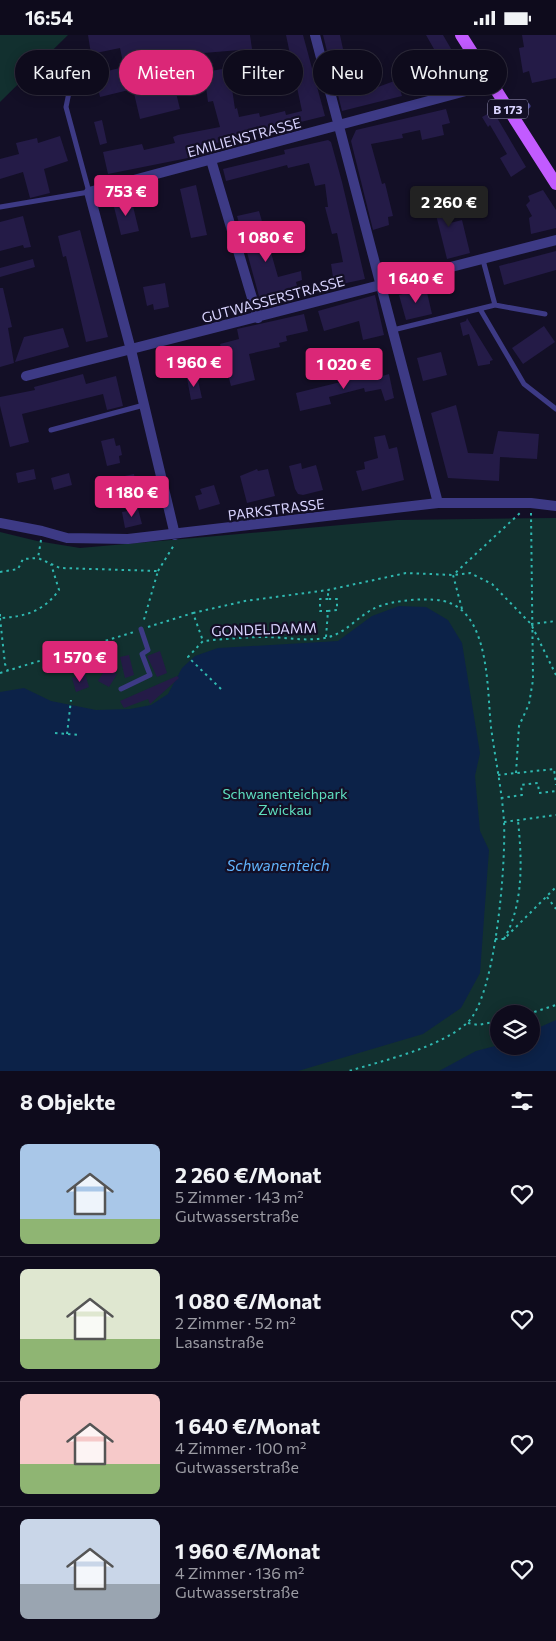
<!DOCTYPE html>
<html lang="de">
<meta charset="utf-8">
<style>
:root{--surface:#0e0b1c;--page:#1c1929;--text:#f1f3f6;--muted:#9b9ba3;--line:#2e2b3b;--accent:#db2777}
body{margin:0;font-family:Commissioner,sans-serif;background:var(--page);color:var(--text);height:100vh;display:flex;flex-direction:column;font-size:19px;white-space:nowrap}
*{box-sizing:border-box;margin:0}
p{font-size:16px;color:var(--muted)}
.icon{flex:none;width:28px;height:28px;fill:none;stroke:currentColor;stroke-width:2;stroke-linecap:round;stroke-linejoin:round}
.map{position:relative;height:1036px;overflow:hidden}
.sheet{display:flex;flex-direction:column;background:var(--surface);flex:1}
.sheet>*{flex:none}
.top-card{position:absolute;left:15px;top:15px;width:526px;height:45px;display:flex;gap:10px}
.fabs{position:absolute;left:490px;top:970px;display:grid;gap:10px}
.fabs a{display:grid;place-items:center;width:50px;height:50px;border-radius:50%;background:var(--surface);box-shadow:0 2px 12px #0003,0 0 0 1px var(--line);font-size:25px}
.price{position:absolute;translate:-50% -42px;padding:0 11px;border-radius:5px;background:var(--accent);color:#fff;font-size:16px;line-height:32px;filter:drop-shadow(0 1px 2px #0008)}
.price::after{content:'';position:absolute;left:50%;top:30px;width:15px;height:11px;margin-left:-8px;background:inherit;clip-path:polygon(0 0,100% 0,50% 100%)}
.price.active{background:#222;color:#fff}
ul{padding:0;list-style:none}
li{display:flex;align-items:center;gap:15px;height:125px;padding:0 20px}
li+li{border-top:1px solid var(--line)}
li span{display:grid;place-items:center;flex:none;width:140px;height:100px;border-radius:8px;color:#555}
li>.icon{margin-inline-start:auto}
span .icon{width:60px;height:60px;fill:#fffc;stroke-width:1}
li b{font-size:21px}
h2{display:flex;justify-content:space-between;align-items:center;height:60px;padding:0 20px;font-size:21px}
.tag{padding:0 18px;border-radius:22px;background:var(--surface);box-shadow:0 2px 12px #0003,0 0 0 1px var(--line);font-size:18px;line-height:45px}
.tag.active{background:var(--accent);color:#fff}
.status{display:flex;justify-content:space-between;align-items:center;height:35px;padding:0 25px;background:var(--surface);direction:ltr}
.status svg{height:14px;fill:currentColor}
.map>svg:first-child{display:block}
</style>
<div class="status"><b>16:54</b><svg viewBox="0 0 49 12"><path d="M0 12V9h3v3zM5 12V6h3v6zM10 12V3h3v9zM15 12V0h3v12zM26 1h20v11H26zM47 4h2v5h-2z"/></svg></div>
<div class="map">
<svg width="556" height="1036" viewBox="0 0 556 1036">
<rect width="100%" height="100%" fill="#130f26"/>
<path fill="#12302f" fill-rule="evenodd" d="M0,0H68L0,67Z
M556,483V1036H0V497L37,506L80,513L397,485ZM499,979H531V1011H499Z"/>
<path fill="#0c2248" d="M399,571L426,572L448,585L462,608L480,718L475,741L480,796L489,815L480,938L461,973L423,999L298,1036H0V657L24,653L51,666L96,675L130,674L151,670L168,659L182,633L195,621L218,613L338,606L372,581Z
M556,985V1036H439L476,1016L499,1010L531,1011V996Z"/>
<path fill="#241b47" d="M88,0H250L252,14L167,21L180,74L140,84L133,54L100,62L95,39L124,32L120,13L91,19Z
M286,0H303L325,81L200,112L197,121L188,123L108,139L103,117L142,109L144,115L175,108L173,102L178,100L220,92L213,66L208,67L204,37L229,33L235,74L237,73L239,82L259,78L260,82L285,76L286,80L302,76Z
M323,0H340L352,56L358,55L359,59L397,45L402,61L342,76Z
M426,0H443L461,31L448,39L445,35L440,38L436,31L442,28Z
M522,0H556V43L532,48L529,36L523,38L519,13L524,12Z
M446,74L450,88L442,90L444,100L422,105L420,95L402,99L403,103L371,109L382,149L385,148L393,181L388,182L389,190L373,195L351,106L356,95Z
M493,76L526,132L511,142L500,123L507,119L490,90L488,92L482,82Z
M102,85L107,108L100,110L94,87Z
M60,101L68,126L44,134L50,158L30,163L23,137L0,144V124L19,119L16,108L37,103L38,108Z
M328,105L331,107L342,147L365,244L337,250L334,249L331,229L343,227L337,198L332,199L325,172H328L325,149L315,151L309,128L288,133L287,130L226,146L223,134L285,119L284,115Z
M196,150L207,200L191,203L180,154Z
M443,154L450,188L462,185L470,218L447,224L430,156Z
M543,155L556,175V193L531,199L529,183L532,181L526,170L530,166L528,161Z
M131,163L139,196L121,200L113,168Z
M259,176L278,242L301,236L302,245L296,247L300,261L262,272L237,181Z
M23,181L31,212L24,213L23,210L0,216V187Z
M80,195L108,302L86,307L66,221L63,222L58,201Z
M556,216V235L504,250L499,231Z
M33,224L35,232L0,242V233Z
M165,248L169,272L154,275L153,269L147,271L143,252Z
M0,253H3L12,292L8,293L14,328L0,332Z
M426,253L432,279L406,285L399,260Z
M375,260L384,300L363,305L359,286L324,296L318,276Z
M304,279L308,296L286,301L287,306L279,308L280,312L249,319L255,345L231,351L220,309L239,304L237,294Z
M467,283L493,325L490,326V329L478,331L469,299L463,301L460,288L466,286Z
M544,291L555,307L523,329L512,313Z
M63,293L69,312L15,327L24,302Z
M441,317L447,340L423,346L417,323Z
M369,336L372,344L389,339L394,363L385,366L381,354L365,357L364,353L329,362L331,369L300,376L296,358L361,342L360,337Z
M83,339L86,349L116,341L123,371L107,375L103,359L22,379L29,407L10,412L0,371V362L35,355L34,352Z
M197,341L202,363L191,365L187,343Z
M456,370L468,418L493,419L498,396L539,399L537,424L500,422L499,446L448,443L431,378Z
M385,400L389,414L397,412L404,445L362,456L356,436L365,434L364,427L378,423L374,402Z
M114,403L116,411L120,410L122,420L119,421L120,428L107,431L101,406Z
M301,428L302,434L316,430L323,455L303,460L298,459L295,454L289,431Z
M34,434L36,444L18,448L16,438Z
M257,434L258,436L268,434L275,461L247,468L240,441Z
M69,438L72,450L54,455L51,443Z
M134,439L137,455L129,456L128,451L123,452L120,442Z
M214,450L220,469L199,475L195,461L202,459L200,454Z
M138,474L142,489L125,493L122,477Z
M160,616L167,638L157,642L147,621Z
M129,620L134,640L125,643L120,622Z
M106,633L117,639L109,652L98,646Z
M85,639L89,652L76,657L72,643Z
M177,641L179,643L150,669L148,664L124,673L120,666Z"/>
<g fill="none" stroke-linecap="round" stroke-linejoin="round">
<path stroke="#2fb8b0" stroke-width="2" stroke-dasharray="2.5 4" stroke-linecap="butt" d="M41,505L38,523L60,533L158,536L143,588
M158,536L174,510
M0,537L18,534L23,524L38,523
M328,564H320V576H328
M462,574L453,540L520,478
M193,578L245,566L328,555L406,538L453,540L470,538L492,549L531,589L556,640
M0,579V583C25,582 44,576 59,555L51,529
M0,583L5,629L8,636
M531,589L556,586
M148,592L193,578L203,606
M326,602L328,576L337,575V564H328V555
M0,638L134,597
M221,654L188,622L203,606C224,604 245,602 265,602C286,602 311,608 332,601C347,596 359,581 373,574C389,565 434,561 450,568C490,584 487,656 491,692C495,723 502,755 504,787C506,827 496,962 467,988C439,1013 385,1025 349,1036
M55,698L79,700
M67,699L71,665
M516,738L519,691L529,669L533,645L531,478
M498,740L554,734L556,750
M501,763L522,760L521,750L538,748L539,758L556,756
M504,787L556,780
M547,862L556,874
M495,904H504L556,852
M504,904C524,869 522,824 518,786
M528,979L556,970
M468,988L478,990L499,986"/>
<path stroke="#3d3a85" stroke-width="5" d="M513,80L528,71
M0,172L89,157L66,72L73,38
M483,225L495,270
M480,274L524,349L556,374
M393,295L495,270L545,279
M51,395L144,370
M121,654L150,640L142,619L148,615L141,594"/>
<path stroke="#3d3a85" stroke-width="10" d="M315,0L438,468
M211,125L258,283
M26,341L556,205
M0,488L42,496L67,503L128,504L438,468H531L556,471
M175,500L131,315L89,157L492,49"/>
<path stroke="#c25bff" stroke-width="12" d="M461,0L556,149"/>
</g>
<g text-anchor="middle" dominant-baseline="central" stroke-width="4.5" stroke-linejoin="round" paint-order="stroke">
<rect fill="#130f26" stroke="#9e99be" stroke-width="1" x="488" y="64.5" width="40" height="19" rx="4"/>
<g font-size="12" font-weight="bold" fill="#d9d4ff">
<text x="508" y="74">B 173</text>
</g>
<g font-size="14" fill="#d9d4ff" stroke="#130f26">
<text transform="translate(244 102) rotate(-15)">EMILIENSTRASSE</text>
<text transform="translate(273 264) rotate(-15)">GUTWASSERSTRASSE</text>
<text transform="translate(276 474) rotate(-7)">PARKSTRASSE</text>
<text transform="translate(264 594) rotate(-2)">GONDELDAMM</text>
</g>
<g font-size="14" fill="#5fe0c0" stroke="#130f26">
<text x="285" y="758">Schwanenteichpark<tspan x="285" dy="16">Zwickau</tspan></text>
</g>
<g font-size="15" font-style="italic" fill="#62b6ff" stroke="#130f26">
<text x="278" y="830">Schwanenteich</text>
</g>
</g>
</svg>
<div class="fabs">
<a><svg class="icon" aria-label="layers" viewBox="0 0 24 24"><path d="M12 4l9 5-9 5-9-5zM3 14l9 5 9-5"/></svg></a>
</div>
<b class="price" style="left:126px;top:182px">753 €</b>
<b class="price active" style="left:449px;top:193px">2 260 €</b>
<b class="price" style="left:266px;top:228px">1 080 €</b>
<b class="price" style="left:416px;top:269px">1 640 €</b>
<b class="price" style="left:194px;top:353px">1 960 €</b>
<b class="price" style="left:344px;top:355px">1 020 €</b>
<b class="price" style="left:132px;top:483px">1 180 €</b>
<b class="price" style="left:80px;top:648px">1 570 €</b>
<div class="top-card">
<a class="tag">Kaufen</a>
<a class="tag active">Mieten</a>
<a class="tag">Filter</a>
<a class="tag">Neu</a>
<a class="tag">Wohnung</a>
</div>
</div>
<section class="sheet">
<h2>8 Objekte<svg class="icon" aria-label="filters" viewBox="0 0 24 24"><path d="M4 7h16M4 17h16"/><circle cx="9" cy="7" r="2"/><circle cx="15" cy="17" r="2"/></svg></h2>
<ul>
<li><span style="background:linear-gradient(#a9c7e8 75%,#8fb573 0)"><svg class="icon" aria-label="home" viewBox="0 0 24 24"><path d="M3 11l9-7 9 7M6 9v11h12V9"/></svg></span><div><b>2 260 €/Monat</b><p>5 Zimmer · 143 m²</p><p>Gutwasserstraße</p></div><svg class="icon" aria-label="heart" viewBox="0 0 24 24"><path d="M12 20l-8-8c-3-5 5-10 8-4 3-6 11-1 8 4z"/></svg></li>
<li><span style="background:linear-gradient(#dfe7d0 70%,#8fb573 0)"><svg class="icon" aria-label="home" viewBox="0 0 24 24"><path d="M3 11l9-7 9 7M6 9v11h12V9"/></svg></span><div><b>1 080 €/Monat</b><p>2 Zimmer · 52 m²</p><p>Lasanstraße</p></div><svg class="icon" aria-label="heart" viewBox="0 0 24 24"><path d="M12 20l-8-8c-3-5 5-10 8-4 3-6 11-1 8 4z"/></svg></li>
<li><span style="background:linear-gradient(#f6c9c9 70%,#8fb573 0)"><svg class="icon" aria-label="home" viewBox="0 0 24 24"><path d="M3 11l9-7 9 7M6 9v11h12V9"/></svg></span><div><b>1 640 €/Monat</b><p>4 Zimmer · 100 m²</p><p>Gutwasserstraße</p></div><svg class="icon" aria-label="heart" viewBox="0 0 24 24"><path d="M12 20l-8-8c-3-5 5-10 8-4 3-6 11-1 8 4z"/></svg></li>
<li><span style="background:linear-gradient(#c9d6e8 65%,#9aa5b1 0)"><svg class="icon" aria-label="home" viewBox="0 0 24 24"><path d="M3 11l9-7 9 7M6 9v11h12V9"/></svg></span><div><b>1 960 €/Monat</b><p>4 Zimmer · 136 m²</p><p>Gutwasserstraße</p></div><svg class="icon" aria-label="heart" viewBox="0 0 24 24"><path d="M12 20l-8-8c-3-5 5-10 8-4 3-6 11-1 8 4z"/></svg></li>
</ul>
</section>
